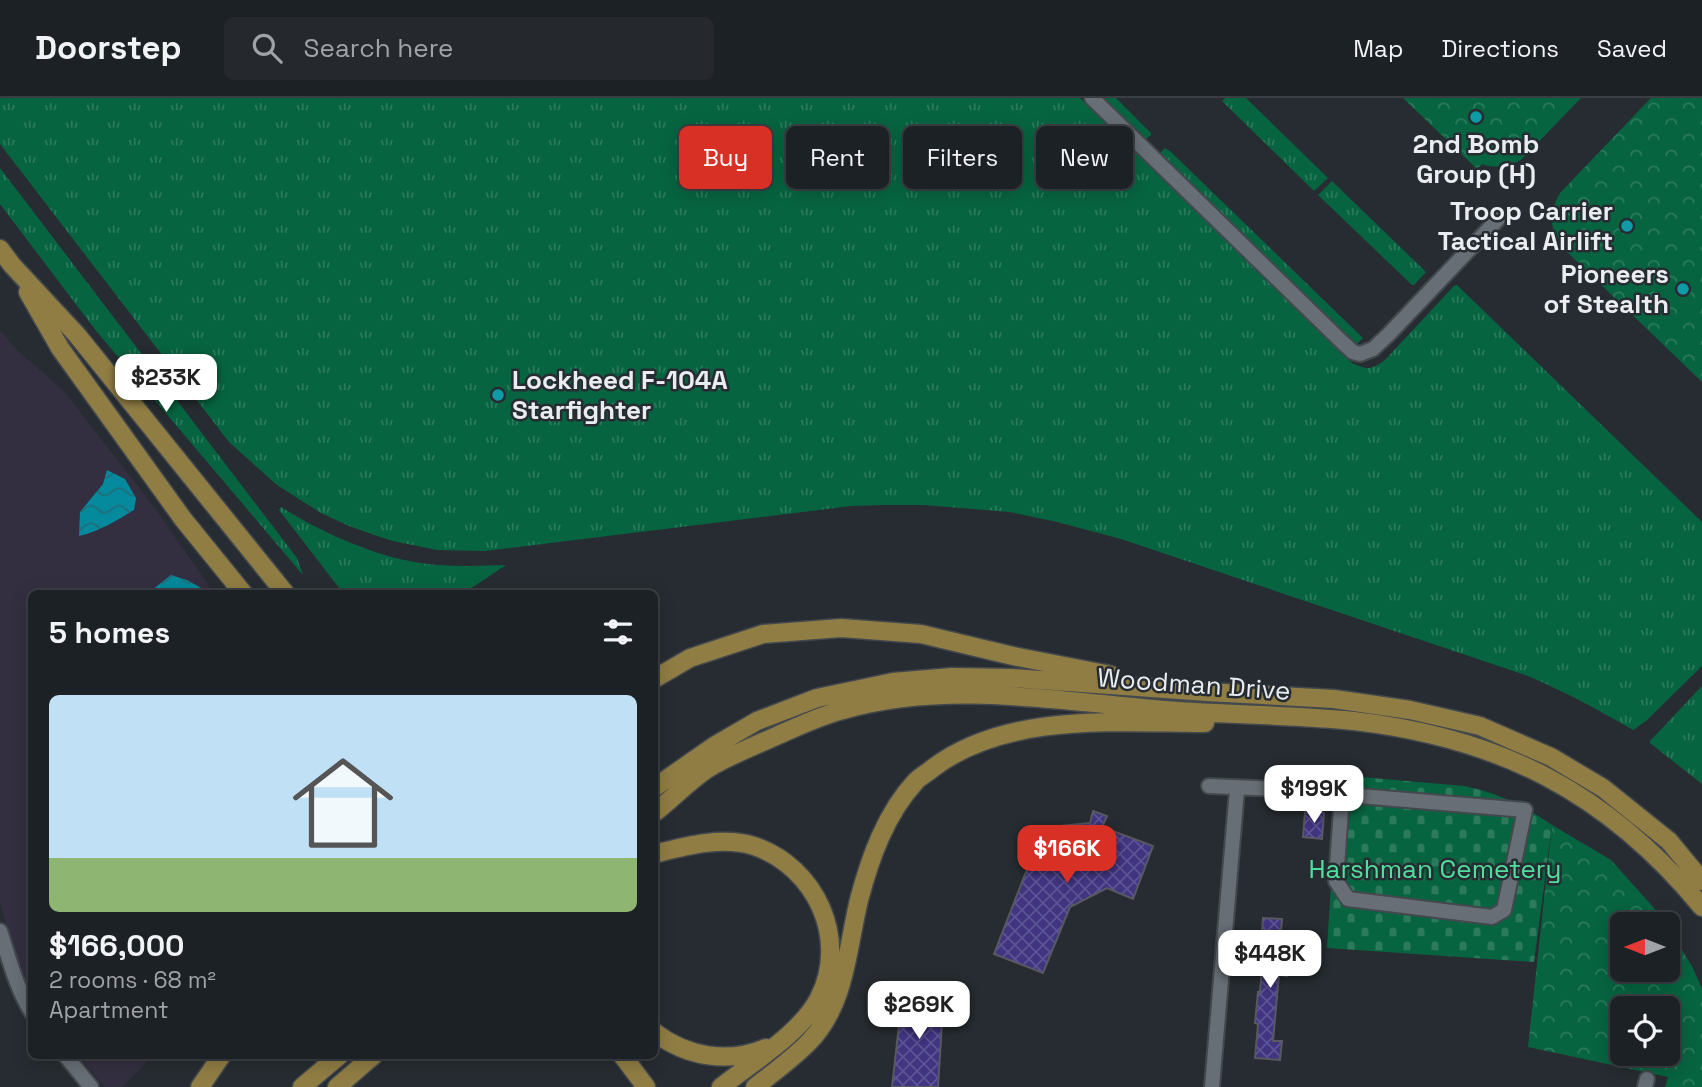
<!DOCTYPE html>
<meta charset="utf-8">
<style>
:root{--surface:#1c2125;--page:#25292d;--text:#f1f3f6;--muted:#a0a3a7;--line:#3a3e42;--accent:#d93025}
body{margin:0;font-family:"Space Grotesk",sans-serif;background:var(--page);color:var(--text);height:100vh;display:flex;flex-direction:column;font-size:26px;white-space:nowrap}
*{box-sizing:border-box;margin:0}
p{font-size:23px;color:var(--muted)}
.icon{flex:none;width:38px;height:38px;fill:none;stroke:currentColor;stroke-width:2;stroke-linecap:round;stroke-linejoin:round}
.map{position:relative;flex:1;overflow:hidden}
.panel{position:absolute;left:28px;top:492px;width:630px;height:469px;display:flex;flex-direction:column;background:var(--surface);border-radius:10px;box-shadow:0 4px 18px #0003,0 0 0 2px var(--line)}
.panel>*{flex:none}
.guide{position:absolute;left:679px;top:28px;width:665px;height:63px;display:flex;gap:14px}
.needle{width:46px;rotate:270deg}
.fabs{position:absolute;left:1610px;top:814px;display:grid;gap:14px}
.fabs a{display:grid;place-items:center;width:70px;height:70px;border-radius:10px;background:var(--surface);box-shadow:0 4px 18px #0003,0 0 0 2px var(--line);font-size:35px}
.price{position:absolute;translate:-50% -60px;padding:0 16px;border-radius:14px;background:#fff;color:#222;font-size:23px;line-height:46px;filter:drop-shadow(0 2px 4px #0008)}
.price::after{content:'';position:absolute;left:50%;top:42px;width:21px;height:16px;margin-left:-10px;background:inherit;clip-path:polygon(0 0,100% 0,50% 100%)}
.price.selected{background:var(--accent);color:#fff}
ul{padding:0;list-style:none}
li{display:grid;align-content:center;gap:14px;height:371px;padding:0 21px}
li+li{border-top:2px solid var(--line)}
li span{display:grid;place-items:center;height:217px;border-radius:10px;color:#555}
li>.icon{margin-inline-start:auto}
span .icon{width:126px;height:126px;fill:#fffc;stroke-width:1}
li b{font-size:30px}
h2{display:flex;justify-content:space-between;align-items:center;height:84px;padding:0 21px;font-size:30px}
.chip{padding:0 24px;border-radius:10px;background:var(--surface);box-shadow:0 4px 18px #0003,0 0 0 2px var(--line);font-size:24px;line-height:63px}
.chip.selected{background:var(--accent);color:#fff}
header{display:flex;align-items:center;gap:42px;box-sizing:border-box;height:98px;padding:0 35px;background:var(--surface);border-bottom:2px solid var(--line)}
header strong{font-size:33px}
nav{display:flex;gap:38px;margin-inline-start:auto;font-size:24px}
.search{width:490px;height:63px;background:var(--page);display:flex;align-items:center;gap:18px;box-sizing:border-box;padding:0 24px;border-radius:10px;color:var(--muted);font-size:26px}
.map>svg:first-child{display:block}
</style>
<header>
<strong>Doorstep</strong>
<div class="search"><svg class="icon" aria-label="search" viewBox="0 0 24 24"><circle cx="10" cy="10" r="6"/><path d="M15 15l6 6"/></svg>Search here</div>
<nav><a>Map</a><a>Directions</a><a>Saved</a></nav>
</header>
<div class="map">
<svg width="1702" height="989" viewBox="0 0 1702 989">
<defs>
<pattern id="grass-tufts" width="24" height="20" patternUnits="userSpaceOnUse" patternTransform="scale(1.75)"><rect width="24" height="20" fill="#076440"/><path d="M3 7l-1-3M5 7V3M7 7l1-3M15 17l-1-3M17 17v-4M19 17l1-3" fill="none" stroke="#2b7a5c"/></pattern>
<pattern id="cemetery-stones" width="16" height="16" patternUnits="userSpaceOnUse" patternTransform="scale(1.75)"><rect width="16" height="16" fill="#076440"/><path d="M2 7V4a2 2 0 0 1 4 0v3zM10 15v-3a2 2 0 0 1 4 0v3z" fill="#2b7a5c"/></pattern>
<pattern id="park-crowns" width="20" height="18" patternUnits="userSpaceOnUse" patternTransform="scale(1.75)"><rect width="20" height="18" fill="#076440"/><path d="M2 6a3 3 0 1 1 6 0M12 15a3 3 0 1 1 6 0" fill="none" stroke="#2b7a5c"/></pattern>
<pattern id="water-waves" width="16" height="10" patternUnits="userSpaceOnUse" patternTransform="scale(1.75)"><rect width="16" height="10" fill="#05899c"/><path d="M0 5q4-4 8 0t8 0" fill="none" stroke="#1f6f7a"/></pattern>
<pattern id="building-cross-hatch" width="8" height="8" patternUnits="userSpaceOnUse" patternTransform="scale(1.75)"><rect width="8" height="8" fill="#413582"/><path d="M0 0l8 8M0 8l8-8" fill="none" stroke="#5c5394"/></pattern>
</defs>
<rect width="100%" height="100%" fill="#262c31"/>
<path fill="#342f40" d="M0,233L19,254L63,292L154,409L214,495H32L31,900L23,880L0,805Z
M77,957H154L122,989H105Z"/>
<path fill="url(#grass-tufts)" d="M0,0H1080L1352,265C1368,272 1370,272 1384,263L1454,188L1457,187L1702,424V568L1646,623L1633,632C1599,612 1565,594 1528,578L1121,441L1057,424L1010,414L924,407H883L851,408L485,453L437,452L393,443L377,438L349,428L321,415L277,387L229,344L0,46Z
M1104,0H1116L1151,35V37L1146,41Z
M1225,0H1246L1328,80L1314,93L1222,3Z
M1165,50L1171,54L1363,240L1357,246L1355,245L1160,55Z
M0,70L297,460L303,477L97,234L0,106Z
M1332,83L1426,174L1414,187H1412L1318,97Z
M281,409C323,435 371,457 420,465C448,469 477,468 506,467L464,495H343L279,412Z
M1702,588V686L1650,645V643Z"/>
<path fill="url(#cemetery-stones)" d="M1338,677L1464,688C1498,695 1523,707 1552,727L1534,864L1327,850Z"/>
<path fill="url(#park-crowns)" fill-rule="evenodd" d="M1403,0H1581L1521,62C1508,68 1496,71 1482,66L1477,71Z
M1651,0H1702V284L1566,153V150C1549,131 1547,118 1560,95Z
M1552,727L1611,762L1662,819L1666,826H1622V872H1668V829L1693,870L1702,891V989H1665L1668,979L1528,949ZM1622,910H1668V956H1622Z"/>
<path fill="url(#water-waves)" d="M107,372L125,381L136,400L134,412C116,423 100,433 79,438L80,414L103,386Z
M171,477L187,482L203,491V495H148Z"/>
<path fill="url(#building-cross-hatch)" stroke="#585861" stroke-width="2" d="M1093,713L1107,718L1102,729L1153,748L1133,801L1107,790L1070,809L1043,875L994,856L1031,761L1021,756L1026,740L1039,745L1060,728L1090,725Z
M1305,714L1324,715L1322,741L1303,739Z
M1263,820L1282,821L1279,858L1288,859L1287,878L1279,877L1273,943H1282L1280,962L1255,960L1258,926L1255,925L1258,894H1260L1264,845H1261Z
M926,891L944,893L938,989H892L902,900H924Z"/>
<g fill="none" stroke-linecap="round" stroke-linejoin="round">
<defs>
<path id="minor" d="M1092,0L1342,244L1353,254L1360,256L1373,251L1389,236L1501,118
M1209,688L1276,691L1525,712L1504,812L1492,819L1348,801L1336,783L1342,697
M0,833C9,860 16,890 32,915
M65,957L91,989
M1212,989L1237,691
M1645,989L1647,981"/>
<path id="major" d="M0,151L12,167L77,237L285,495
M28,194L60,250L183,421L243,495
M654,581L690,560L763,536L841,530L921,536L1013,558L1111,577
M654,690L714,648L757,623L817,600L893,584L952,579L1012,580L1207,594L1334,601L1410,612L1480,628L1551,659L1603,690L1669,743L1702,783
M654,715C672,701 688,684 707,671C728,658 752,649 774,639C797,629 819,618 843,612C951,581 1068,605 1178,613C1237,617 1296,617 1354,623C1501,640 1608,695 1702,809
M654,756C686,748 722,738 754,748C816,769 849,841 819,900C801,935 753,964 721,989
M654,934C687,959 728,966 766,950
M622,957L646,989
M200,989L222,957
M302,989L340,957
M337,989L374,957
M755,989C773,975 792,961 808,945C846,907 847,851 859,802C870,760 886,715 916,683C921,678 927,675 933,670C1007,614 1117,625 1205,625"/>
</defs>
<use href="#minor" stroke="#43484d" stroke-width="18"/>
<use href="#major" stroke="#43484d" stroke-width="21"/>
<use href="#minor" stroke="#676e75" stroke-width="14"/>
<use href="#major" stroke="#907d44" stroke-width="18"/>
</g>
<g fill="#0f9aa8" stroke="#262c31" stroke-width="2.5">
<circle cx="1476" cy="19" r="7"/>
<circle cx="1627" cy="128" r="7"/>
<circle cx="1683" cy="191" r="7"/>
<circle cx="498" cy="297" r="7"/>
</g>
<g text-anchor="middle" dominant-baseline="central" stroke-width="5" stroke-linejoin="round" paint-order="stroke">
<g font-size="26" font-weight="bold" fill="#e9edf1" stroke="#262c31" text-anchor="end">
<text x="1476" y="46" text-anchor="middle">2nd Bomb<tspan x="1476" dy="30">Group (H)</tspan></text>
<text x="1613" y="113">Troop Carrier<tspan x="1613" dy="30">Tactical Airlift</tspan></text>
<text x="1669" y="176">Pioneers<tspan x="1669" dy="30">of Stealth</tspan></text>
<text x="512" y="282" text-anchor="start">Lockheed F-104A<tspan x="512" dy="30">Starfighter</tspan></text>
</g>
<g font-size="26" fill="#e9edf1" stroke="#262c31">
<text transform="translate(1194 586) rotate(4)">Woodman Drive</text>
</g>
<g font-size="26" fill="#50e09e" stroke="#262c31">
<text x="1435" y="771">Harshman Cemetery</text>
</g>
</g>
</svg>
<div class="fabs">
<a><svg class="needle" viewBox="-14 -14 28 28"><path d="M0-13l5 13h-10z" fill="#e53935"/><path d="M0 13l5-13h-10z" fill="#a0a3a7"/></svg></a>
<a><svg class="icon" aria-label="locate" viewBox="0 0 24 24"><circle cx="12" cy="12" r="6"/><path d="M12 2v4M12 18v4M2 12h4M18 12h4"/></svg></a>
</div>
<b class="price" style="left:166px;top:316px">$233K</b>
<b class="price" style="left:1314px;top:727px">$199K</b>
<b class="price selected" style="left:1067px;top:787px">$166K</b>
<b class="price" style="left:1270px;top:892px">$448K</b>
<b class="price" style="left:919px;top:943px">$269K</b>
<div class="guide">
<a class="chip selected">Buy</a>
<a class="chip">Rent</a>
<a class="chip">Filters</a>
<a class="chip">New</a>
</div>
<section class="panel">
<h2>5 homes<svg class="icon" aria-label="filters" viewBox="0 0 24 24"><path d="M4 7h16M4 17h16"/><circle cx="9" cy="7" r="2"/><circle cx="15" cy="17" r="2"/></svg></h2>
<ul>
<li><span style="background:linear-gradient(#bfe0f5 75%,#8fb573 0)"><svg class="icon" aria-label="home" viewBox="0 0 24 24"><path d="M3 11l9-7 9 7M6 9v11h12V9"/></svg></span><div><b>$166,000</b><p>2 rooms · 68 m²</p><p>Apartment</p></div></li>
</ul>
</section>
</div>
